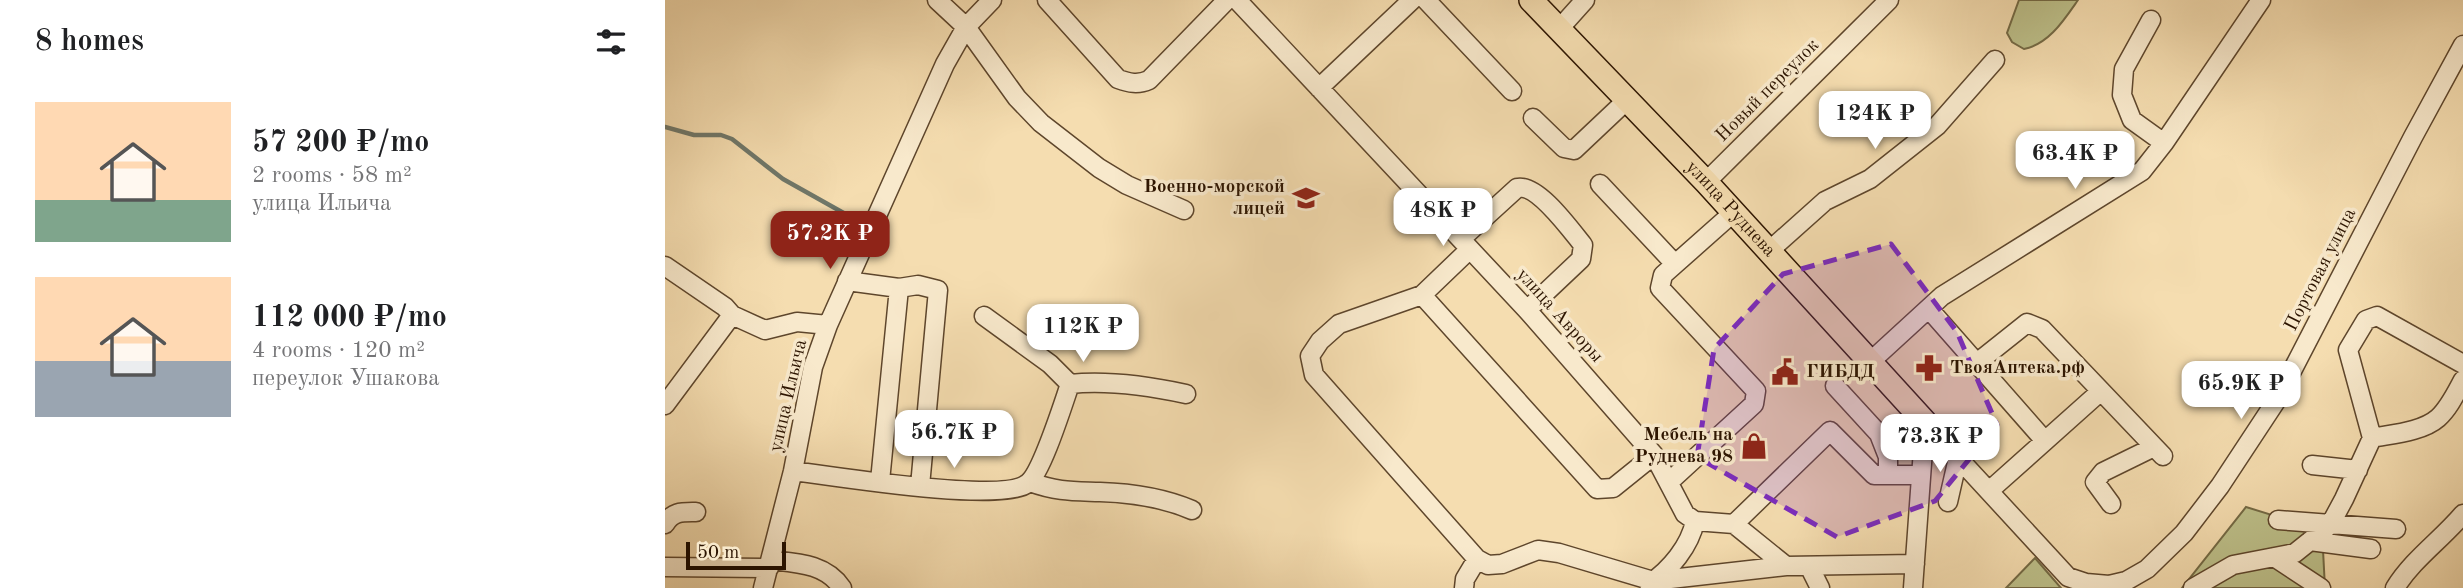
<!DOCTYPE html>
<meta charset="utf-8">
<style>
:root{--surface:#fff;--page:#f2f2f2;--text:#202124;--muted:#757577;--accent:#8f2418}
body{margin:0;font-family:"Old Standard TT",serif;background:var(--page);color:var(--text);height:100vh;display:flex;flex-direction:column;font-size:26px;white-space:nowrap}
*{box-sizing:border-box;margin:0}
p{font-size:23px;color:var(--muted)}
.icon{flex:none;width:38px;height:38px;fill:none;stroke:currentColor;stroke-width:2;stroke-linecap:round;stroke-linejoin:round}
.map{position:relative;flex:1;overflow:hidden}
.sheet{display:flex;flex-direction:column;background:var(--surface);width:665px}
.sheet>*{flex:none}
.scale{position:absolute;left:21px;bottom:18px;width:100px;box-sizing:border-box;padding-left:7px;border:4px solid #2c1400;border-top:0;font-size:19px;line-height:24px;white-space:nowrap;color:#2c1400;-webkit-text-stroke:5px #f8e9cc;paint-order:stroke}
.price{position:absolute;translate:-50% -60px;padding:0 16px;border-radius:14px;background:#fff;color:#222;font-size:23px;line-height:46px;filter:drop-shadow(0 2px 4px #0008)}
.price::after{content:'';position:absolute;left:50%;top:42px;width:21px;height:16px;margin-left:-10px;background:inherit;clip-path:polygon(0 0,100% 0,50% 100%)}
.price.selected{background:var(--accent);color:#fff}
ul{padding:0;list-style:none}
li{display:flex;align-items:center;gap:21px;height:175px;padding:0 35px}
li span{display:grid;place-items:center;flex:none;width:196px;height:140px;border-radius:0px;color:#555}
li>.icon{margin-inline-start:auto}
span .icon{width:84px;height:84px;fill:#fffc;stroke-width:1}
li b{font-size:30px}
h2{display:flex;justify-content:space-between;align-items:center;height:84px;padding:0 35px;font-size:30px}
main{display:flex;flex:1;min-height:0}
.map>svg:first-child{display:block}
</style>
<main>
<section class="sheet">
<h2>8 homes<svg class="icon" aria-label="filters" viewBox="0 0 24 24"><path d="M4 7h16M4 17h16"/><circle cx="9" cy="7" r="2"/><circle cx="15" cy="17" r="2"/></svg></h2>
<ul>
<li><span style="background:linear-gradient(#ffd9b3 70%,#7fa58c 0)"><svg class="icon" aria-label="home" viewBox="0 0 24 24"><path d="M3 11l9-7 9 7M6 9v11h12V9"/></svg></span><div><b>57 200 ₽/mo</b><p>2 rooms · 58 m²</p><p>улица Ильича</p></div></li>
<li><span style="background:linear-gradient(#ffd9b3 60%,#9aa5b1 0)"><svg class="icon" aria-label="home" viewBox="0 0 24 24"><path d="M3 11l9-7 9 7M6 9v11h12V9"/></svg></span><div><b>112 000 ₽/mo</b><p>4 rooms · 120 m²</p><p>переулок Ушакова</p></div></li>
</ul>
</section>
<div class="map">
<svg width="1798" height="588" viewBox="0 0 1798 588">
<rect width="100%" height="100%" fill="#f5ddb0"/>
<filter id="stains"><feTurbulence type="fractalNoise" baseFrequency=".00286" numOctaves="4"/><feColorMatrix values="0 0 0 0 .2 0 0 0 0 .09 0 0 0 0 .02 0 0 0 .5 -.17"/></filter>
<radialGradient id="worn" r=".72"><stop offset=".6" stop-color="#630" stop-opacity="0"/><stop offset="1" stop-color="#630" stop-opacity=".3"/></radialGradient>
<path fill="#bdc08a" stroke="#746a45" stroke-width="2" d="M1354,0H1413C1399,20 1384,44 1359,49L1347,42L1342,33Z
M1581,507L1649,528L1658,550L1660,588H1517Z
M1370,558L1396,588H1341Z"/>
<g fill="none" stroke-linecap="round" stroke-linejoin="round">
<path stroke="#70786a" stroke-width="4.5" d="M0,127L29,135H56L67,139L118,179L184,216"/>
<defs>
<path id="minor" d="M272,0L301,27L352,98L376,123L434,168L462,185L519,210
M382,0L453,79C464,83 473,85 484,80L562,0
M572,0L862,310L989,455L1020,514L1030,521L1069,524L1121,566L1250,564
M761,0L847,91
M1486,20L1459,69L1457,95L1467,120L1499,143
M894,29L920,0
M654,88L747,0
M868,118L899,148L909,150L962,100
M1041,182L1224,0
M935,184L1010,264
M796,239L852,188C872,183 905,229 918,245L916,259L862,310
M805,249L757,295L932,489L948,488L989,455
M1104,251L1160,201L1205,179L1272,126L1330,60
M0,266L60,307L67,315L0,405
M182,281L234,288L253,285L273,290L255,486
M757,295L674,324L655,341L645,356L649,375L812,559L823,565L837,564L873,550L894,553L988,581L1121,566
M1264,309L1380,441
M67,315L100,330L132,322L163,325
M319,316L385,364L405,384C444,380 484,386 521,394
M1205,362L1277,296L1477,171L1499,143L1596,0
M1313,362L1362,323L1377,329L1498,456
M1170,386L1214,434L1223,457V475
M1260,422L1403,577L1421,583L1444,585L1461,581L1482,569L1519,533L1555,486L1613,398L1748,137L1798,45
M1707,438C1727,434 1757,432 1773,418C1784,408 1791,393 1798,380
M1647,465L1693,470
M128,471C167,476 339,504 363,483C377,472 398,404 405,384
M215,481L234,288
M365,482C393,492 408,491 435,492C466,493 499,498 527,510
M1004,482L1089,404L1091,391L995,288L998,275L1069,212
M1324,491L1436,391
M1283,502L1293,458
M1446,504L1430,482L1438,472L1489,447
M1613,520L1731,529
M0,524C8,511 17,512 31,512
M1069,524L1165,431L1209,475H1256
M1645,541L1706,549
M1609,557L1656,588
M106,560C133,563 161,564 177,588
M0,567L104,568
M1145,568L1155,588
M984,584C1005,570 1025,546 1030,521
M98,588L128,471L148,367L163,325L280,64L301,27L327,0
M799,588L800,579L812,559
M1248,588L1260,422
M1528,588L1568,565L1630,553L1665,525L1679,499L1707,438L1683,350L1701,320L1712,316L1798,364
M1730,588C1748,559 1776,540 1798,514"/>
<g id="major">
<path id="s1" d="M866,0L1041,182L1260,422"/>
</g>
</defs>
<use href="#minor" stroke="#5e462c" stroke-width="21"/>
<use href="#major" stroke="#2c1400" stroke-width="26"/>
<use href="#minor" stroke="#f8e9cc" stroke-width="18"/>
<use href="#major" stroke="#f5ddb0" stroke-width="23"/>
</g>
<path fill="#7b2cbf" fill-opacity="0.2" stroke="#7b2cbf" stroke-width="5" stroke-dasharray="14 9" stroke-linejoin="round" d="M1226,244L1292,332L1332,425L1270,501L1172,537L1032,457L1049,349L1118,274Z"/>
<defs>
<symbol id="school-bare" viewBox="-9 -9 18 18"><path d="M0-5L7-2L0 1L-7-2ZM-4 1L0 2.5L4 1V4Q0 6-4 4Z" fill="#8f2418" stroke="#f8e9cc" stroke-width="2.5" paint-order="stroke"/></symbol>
<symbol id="pharmacy-bare" viewBox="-9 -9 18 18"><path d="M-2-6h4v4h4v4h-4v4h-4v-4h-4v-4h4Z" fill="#8f2418" stroke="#f8e9cc" stroke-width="2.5" paint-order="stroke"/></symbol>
<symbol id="civic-bare" viewBox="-9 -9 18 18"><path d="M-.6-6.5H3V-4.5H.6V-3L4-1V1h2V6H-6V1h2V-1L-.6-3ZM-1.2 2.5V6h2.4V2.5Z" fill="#8f2418" stroke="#f8e9cc" stroke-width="2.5" paint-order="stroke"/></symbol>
<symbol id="shop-bare" viewBox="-9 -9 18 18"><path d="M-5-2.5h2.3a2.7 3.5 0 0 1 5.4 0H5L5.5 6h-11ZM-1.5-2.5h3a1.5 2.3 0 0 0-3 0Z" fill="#8f2418" stroke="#f8e9cc" stroke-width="2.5" paint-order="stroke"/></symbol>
</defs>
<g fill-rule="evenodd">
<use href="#school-bare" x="622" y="179" width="38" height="38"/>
<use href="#pharmacy-bare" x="1245" y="349" width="38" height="38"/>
<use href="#civic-bare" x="1101" y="353" width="38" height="38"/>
<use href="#shop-bare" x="1070" y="427" width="38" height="38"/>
</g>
<g text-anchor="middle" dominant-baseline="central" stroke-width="7" stroke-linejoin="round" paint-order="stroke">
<g font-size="19" fill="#2c1400" stroke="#f8e9cc">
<text transform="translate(1103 91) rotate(-45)">Новый переулок</text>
<text stroke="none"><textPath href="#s1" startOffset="289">улица Руднева</textPath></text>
<text transform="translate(1656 270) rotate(-63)">Портовая улица</text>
<text transform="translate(894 316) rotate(48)">улица Авроры</text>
<text transform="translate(124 396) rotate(-77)">улица Ильича</text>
</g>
<g font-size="19" font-weight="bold" fill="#2c1400" stroke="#f8e9cc" text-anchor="end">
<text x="620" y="187">Военно-морской<tspan x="620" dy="22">лицей</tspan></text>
<text x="1285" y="368" text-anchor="start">ТвояАптека.рф</text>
<text x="1141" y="372" text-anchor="start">ГИБДД</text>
<text x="1068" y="435">Мебель на<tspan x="1068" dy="22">Руднева 98</tspan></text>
</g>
</g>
<rect width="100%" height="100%" filter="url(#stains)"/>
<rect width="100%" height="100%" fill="url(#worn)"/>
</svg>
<div class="scale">50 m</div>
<b class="price" style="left:1210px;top:151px">124K ₽</b>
<b class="price" style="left:1410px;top:191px">63.4K ₽</b>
<b class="price" style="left:778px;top:248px">48K ₽</b>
<b class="price selected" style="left:165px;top:271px">57.2K ₽</b>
<b class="price" style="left:418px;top:364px">112K ₽</b>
<b class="price" style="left:1576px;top:421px">65.9K ₽</b>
<b class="price" style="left:289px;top:470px">56.7K ₽</b>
<b class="price" style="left:1275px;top:474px">73.3K ₽</b>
</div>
</main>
